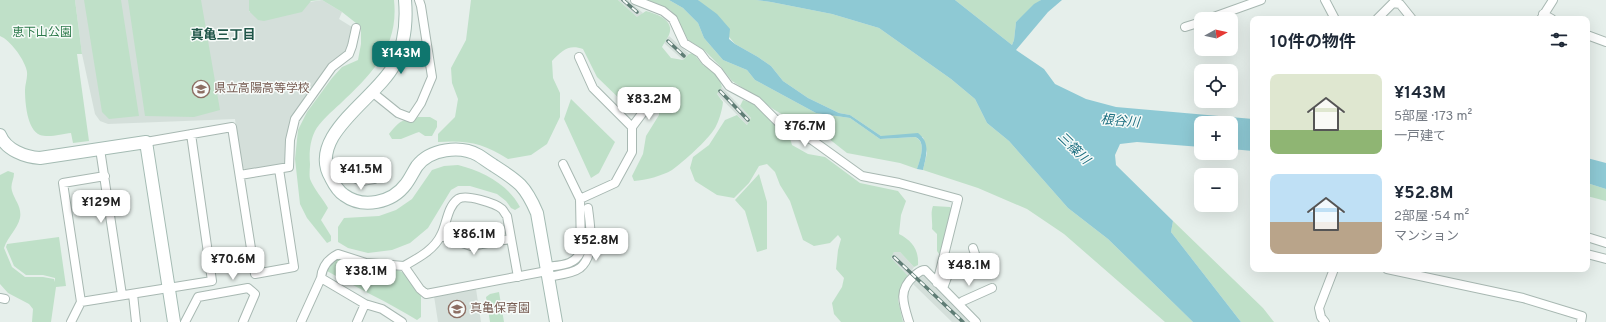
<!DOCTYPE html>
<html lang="ja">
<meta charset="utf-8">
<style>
:root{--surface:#fff;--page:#f6f6f7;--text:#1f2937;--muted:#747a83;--accent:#0f766e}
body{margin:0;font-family:Overpass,"Noto Sans JP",sans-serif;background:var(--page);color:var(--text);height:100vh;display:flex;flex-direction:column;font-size:15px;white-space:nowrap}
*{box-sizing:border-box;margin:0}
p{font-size:13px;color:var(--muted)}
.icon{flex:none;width:22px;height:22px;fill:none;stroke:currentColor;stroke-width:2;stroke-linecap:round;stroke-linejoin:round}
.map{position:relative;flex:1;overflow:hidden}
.sheet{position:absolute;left:1250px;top:16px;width:340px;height:256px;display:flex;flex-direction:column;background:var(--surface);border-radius:8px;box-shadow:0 4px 16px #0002}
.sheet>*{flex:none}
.needle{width:26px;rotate:82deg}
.buttons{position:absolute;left:1194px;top:12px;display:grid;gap:8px}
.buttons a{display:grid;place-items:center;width:44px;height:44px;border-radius:8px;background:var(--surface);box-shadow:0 4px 16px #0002;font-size:20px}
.price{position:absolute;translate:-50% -34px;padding:0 9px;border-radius:8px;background:#fff;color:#222;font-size:13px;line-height:26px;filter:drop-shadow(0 1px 2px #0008)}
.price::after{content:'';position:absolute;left:50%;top:24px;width:12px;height:9px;margin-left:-6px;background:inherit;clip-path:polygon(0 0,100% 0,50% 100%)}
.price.selected{background:var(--accent);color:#fff}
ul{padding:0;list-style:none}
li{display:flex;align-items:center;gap:12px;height:100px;padding:0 20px}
li span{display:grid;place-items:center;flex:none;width:112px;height:80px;border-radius:8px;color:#555}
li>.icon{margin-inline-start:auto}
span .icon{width:48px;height:48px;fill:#fffc;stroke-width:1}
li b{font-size:17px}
h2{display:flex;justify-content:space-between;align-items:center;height:48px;padding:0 20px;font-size:17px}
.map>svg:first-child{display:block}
</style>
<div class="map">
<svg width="1606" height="322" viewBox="0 0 1606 322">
<rect width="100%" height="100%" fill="#e6efeb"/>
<path fill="#d4dfda" d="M75,0H249V12L322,0L342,12L339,19L352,27L347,51L293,118L285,163L247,170L241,167L235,119L108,124L100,121L95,114L82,54Z
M618,0H628L643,13L638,18Z
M669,36L689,54L683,60L664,43Z
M722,87L751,118L747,125L717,94Z
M894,252H900L914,267L908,276L890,259Z
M924,272L973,322H952L913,284Z
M476,289L481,322H438L434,296Z"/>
<path fill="#bfe0c8" d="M0,0H75L82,54H77L89,141L73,143L71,133C62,134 49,138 40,135C27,130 25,102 25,90C25,83 29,75 26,68C23,58 10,40 0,36Z
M84,0H121L139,116L109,119L102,112Z
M128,0H201L220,110L194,117L145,116Z
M249,0H320L311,1L302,12L264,21L258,20L249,11Z
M322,0H394C399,47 372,74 340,104C333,110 319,123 315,131C310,141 309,153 310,164C310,168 309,175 310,179C314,189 323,199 328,208L321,220L331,236V241L327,243L307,218L300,204L295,159L298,130L307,112L332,78L342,67L358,60L361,44V27L342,12Z
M471,0H618L637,17L646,11C657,14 675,20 669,35C667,39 664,43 662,47L671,58L683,60L689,54L693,53L703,65L718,75L722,87L717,94L723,102C722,111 719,121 715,128C707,141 684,161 672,170C662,176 646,180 634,181L632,176L643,154L646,136L659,115V104L651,95L644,94L635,104L628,107L597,77L583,49C568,44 562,51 552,61L553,78L560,93V117L547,144L531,155L508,159C483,143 467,140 438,142V134L455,117L458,99L452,83L451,68L466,40Z
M648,0H669L683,8L698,23L704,38L723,60L747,70L755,80L816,113L850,118L880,139L915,137C927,142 920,160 917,169L900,163L847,153L819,131H810L773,109L754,95L732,81L721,67L704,50L688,40L675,15L670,10Z
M698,0H756L771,2L832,14L879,28L951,79L975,99L987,123L1009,141L1068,208L1108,239L1193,322H1165L1064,234L1027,209L978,188L923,170L927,153L923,137L881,136L850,115L839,113L808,98L783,81L771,66L758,57L735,44Z
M955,0H1041L1016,22L1014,40L1012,45Z
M571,99L615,142L599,173L591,178L564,119Z
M743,100L755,104L776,124L788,132L792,145L808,154L825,157L860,183L898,191L906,201L901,215L899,234C913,241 919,251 918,265L914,267L900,252H894L891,258L908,276L903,282L898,300L903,322H841L834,314L832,303L842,287L844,278L836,269L838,250L841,239L838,235L830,243L814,246L803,240L790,201L780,185L775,172L767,164L759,166L749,183L734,198L717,195L695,181L690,168L693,157L709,145L725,120L737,115L747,125L751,118L740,106Z
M418,117H430L437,121V127L432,136H425L419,132L416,133L401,139H392L389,134C393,129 398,122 405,120C411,119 412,121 418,117Z
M458,165C482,171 508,184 520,207L515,210L511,208L506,201L497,194L470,186H458L451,190L428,228L410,243L392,250L368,253L348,248L338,242V227L344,218L379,216L396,210L412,199L432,170L444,166Z
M8,171L14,173C14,180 10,184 12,191C15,201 22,207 20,218C17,230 8,236 4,248L12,267L25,277H43L54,279L55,282V278L43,275H26L14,266L6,247L7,244L59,237L66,286L56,287L51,322H32L33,309L29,304L8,293L0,284V175Z
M759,174L767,202V249L757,252L745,211L735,200Z
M1587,183L1606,189V201L1587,196Z
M933,206L950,207L953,211L943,252L939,254L937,251V234L932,229C933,221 930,214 933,206Z
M1173,221L1263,308L1274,322H1241L1171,232Z
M338,257L392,267L404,273L421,296V317L417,320C388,302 357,288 327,271L331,260Z
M499,292L504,322H490L486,297L490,294Z"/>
<path fill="#8ec9d4" d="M669,0H698L717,14L730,29L729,39L735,44L758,57L771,66L783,81L808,98L839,113L850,115L881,136L918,133C931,143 926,156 923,170L917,169C920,160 927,141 915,137L880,139L850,118L816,113L755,80L747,70L723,60L704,38L698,23L683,8Z
M756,0H955L1012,45L1014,40L1016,22L1034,4L1041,0H1062L1048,12L1016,50L1044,69L1055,84L1086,99L1116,107L1253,119V151L1231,149V123H1201V147L1137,142L1120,144L1115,155L1116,165L1173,221L1171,232L1241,322H1193L1108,239L1068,208L1009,141L987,123L975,99L951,79L879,28L832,14L771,2Z
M1587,158L1606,163V189L1587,183Z"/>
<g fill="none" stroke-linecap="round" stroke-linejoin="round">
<path stroke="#8ec9d4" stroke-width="2" d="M942,277L944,271"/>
<defs>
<path id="street" d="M635,0L663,11L673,19L684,43L700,53L706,61L718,71L729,86L757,101L778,122L812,140L862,176L899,183L958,199L937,283
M1325,0L1335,19
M1543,14L1552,19
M1208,19L1261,0
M1377,19L1393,3L1400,4L1412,19
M1541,19L1553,0
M1185,27L1201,22
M1587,35L1606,42
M579,57L593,88L632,127V152L615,183L580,199
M372,92L398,113L411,118L421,103L432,77L421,6L419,0
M632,127L650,103
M146,142L232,127L255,274L294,267L279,169
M100,149L122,295
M240,175L289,167L290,140L295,119L332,67L349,54L352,46L356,28
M328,175L339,172L362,181L374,179L383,172
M441,236L471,246L510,239
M1587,237L1606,243
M1587,254L1606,259
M404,266C418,258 434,250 441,235C447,224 447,207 458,199C466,194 495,203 502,209C504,211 505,214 507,216L518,277
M546,267C560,265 575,266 581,251L580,199L563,164
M1387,269L1523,298L1582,316L1581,322
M548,277C557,275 572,274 580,268C596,255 590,226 588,208
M321,278L365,304L382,309L402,322
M943,288L949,272L977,260L973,248
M133,294L136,322
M0,298L5,299
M81,302L212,281L191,134
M959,304L963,301L992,288
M71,322L81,302L63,183L105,176
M185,322L198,297L248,288L255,294L243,322
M301,322L321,278C322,267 328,259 338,254L366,263L404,266L420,289L426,294L547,271
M357,322L365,304
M909,322C903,303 898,290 914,276C918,273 920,270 925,270L976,322
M1325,322L1321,317L1319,308L1334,269"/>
<path id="secondary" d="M405,0C407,23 405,44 394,65C377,98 306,136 331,178C334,184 338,191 344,195C363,209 392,203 406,184C410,179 413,172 417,166C430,149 460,145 478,155C483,158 488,162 493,165C518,181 525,185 537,213L556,322
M0,135C6,150 25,157 40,158L146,142L174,322"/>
</defs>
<use href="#street" stroke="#a8b8b2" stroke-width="10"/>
<use href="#secondary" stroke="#a4bbb3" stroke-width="14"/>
<use href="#street" stroke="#fff" stroke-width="8"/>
<use href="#secondary" stroke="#fff" stroke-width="12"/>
<defs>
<path id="rail" d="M623,0L637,12
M668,41L684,56
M720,91L748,120
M894,257L963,322"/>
</defs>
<use href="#rail" stroke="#5f7d75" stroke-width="3.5"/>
<use href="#rail" stroke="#f7fbf9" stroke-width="2" stroke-dasharray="6" stroke-linecap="butt"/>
</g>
<defs>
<symbol id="school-ring" viewBox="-11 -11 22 22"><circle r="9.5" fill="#f7fbf9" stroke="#8d6e63" stroke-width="1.5"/><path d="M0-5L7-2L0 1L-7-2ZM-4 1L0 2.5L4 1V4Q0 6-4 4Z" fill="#8d6e63"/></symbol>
</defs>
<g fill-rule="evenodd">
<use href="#school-ring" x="191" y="79" width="20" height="20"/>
<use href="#school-ring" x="447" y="299" width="20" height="20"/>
</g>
<g text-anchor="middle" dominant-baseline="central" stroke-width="3" stroke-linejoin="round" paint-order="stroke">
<g font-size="12" fill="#2d7a4b" stroke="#f7fbf9">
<text x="42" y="33">恵下山公園</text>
</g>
<g font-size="12" fill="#785e54" stroke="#f7fbf9" text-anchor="start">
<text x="214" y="89">県立高陽高等学校</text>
<text x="470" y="309">真亀保育園</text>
</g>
<g font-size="13" font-weight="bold" fill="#1f5548" stroke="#f7fbf9">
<text x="223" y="36">真亀三丁目</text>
</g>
<g font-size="13" font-style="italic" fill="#1c6f80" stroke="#f7fbf9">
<text transform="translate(1120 122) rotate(5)">根谷川</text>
<text transform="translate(1073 149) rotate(44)">三篠川</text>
</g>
</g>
</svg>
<div class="buttons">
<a><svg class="needle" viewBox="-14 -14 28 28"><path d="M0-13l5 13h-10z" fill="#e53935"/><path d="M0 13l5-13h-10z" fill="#747a83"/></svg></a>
<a><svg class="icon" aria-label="locate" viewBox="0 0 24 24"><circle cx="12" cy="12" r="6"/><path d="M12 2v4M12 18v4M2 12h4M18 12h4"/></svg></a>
<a>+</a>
<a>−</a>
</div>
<b class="price selected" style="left:401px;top:75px">¥143M</b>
<b class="price" style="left:649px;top:121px">¥83.2M</b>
<b class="price" style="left:805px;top:148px">¥76.7M</b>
<b class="price" style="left:361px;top:191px">¥41.5M</b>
<b class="price" style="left:101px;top:224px">¥129M</b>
<b class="price" style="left:474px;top:256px">¥86.1M</b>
<b class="price" style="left:596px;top:262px">¥52.8M</b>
<b class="price" style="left:233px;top:281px">¥70.6M</b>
<b class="price" style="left:969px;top:287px">¥48.1M</b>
<b class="price" style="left:366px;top:293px">¥38.1M</b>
<section class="sheet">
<h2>10件の物件<svg class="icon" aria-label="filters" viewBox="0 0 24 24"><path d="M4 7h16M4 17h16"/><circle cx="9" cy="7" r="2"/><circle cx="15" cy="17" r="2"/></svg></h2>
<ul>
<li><span style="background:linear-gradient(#dfe7d0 70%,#8fb573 0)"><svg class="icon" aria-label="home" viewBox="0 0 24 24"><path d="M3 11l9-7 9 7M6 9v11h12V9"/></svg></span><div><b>¥143M</b><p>5部屋 · 173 m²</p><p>一戸建て</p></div></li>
<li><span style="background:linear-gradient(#bfe0f5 60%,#b9a48a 0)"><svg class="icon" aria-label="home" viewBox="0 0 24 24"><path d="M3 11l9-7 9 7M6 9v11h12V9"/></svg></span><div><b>¥52.8M</b><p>2部屋 · 54 m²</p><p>マンション</p></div></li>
</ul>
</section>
</div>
